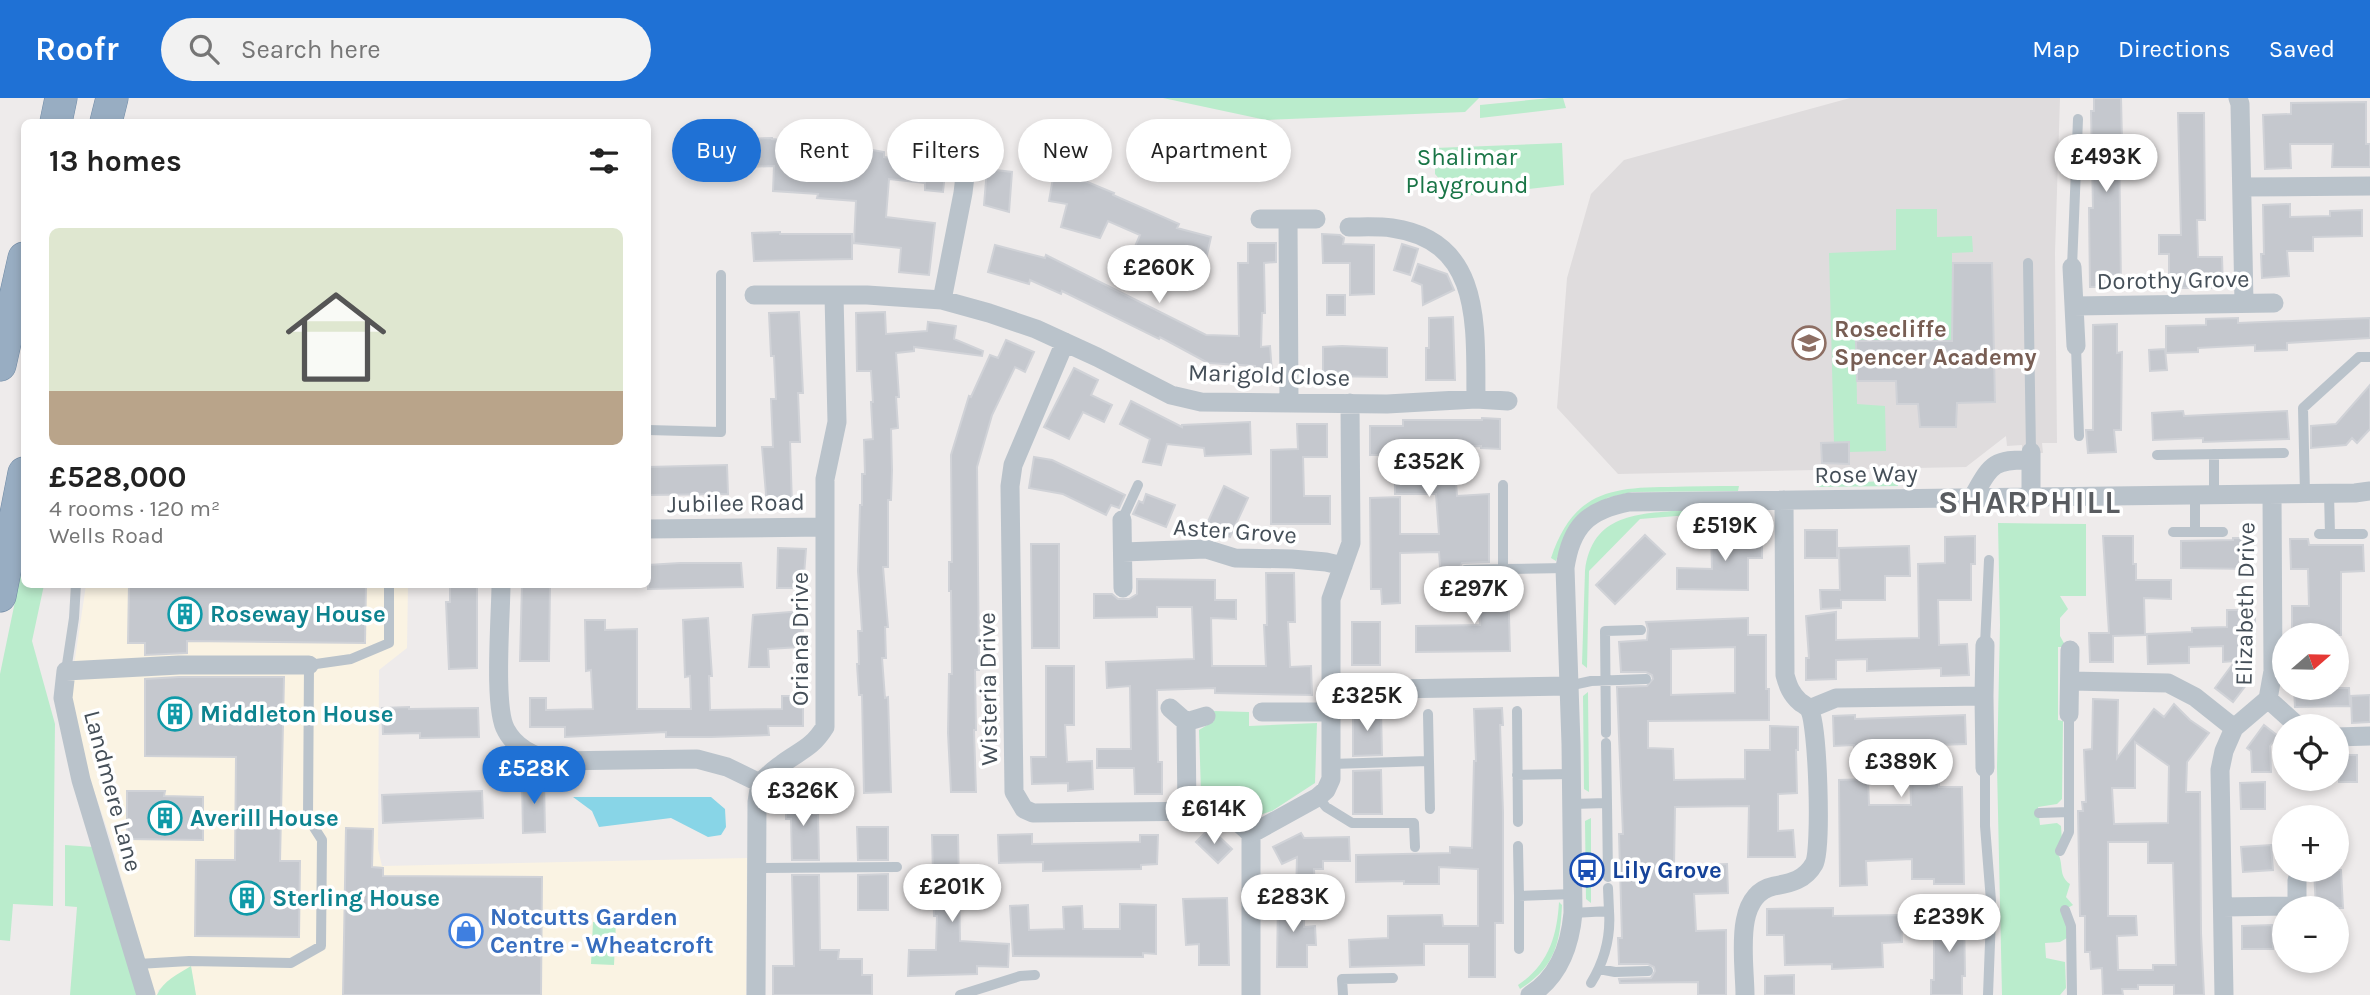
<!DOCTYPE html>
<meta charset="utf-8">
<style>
:root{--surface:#fff;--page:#f2f2f2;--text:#222;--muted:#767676;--line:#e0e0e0;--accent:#1f71d5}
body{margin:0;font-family:Karla,sans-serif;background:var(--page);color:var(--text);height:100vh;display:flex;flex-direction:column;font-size:26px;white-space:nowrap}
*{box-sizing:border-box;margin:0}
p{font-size:23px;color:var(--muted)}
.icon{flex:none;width:38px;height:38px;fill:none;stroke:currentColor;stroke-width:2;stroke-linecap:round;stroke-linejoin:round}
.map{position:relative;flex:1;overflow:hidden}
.details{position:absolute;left:21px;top:21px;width:630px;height:469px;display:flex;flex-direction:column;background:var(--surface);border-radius:10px;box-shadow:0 4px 10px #0003}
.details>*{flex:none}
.guide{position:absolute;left:672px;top:21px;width:665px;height:63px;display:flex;gap:14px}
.needle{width:46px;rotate:70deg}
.tools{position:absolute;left:2272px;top:525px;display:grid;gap:14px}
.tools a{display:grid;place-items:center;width:77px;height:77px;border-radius:50%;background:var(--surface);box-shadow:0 4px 10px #0003;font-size:35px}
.price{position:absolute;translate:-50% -60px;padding:0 16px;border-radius:24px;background:#fff;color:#222;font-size:23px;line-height:46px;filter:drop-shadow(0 2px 4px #0008)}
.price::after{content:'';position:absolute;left:50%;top:42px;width:21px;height:16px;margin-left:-10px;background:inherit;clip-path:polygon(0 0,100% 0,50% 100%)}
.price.active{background:var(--accent);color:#fff}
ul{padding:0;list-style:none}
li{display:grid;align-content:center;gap:14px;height:371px;padding:0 28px}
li+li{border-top:2px solid var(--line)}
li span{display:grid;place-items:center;height:217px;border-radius:10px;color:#555}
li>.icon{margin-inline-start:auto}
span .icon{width:126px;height:126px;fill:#fffc;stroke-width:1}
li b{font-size:30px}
h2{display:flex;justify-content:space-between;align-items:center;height:84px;padding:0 28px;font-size:30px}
.pill{padding:0 24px;border-radius:32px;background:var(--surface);box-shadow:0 4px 10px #0003;font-size:24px;line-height:63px}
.pill.active{background:var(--accent);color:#fff}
header{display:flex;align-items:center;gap:42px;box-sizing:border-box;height:98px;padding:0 35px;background:var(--accent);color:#fff}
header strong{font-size:33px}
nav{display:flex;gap:38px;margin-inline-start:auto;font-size:24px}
.search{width:490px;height:63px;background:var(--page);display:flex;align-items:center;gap:18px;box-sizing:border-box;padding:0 24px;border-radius:38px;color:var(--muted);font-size:26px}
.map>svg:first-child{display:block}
</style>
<header>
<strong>Roofr</strong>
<div class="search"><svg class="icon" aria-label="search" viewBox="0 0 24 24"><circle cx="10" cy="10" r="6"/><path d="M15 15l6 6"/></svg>Search here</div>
<nav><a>Map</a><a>Directions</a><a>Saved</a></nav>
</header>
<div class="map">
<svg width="2370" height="897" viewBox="0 0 2370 897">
<rect width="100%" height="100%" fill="#eeebeb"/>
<path fill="#faf3e3" d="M86,487H408L407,550L379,572L378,751L382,768L747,760L746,897H196L191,869L158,892L157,897H154L110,739L74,635L70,594Z"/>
<path fill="#dfdcdd" d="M1850,0H2060L2055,155L2057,345H2042L2043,355L2022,354V347L2007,348L2006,338L1966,369L1618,376L1557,310L1567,180L1591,96L1624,62Z"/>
<path fill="#baeccc" d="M1163,0H1479L1465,14L1266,22Z
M1550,0H1563L1566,10L1480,20V7Z
M1562,45L1564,87L1455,99L1435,76V50Z
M1896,111H1937V139L1972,138L1973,154L1952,155V243H1856L1857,306L1885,308L1886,353L1849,354V344L1834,345L1829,155L1896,152Z
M1898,383V388L1816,389L1815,385Z
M1739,388L1738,393L1632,394L1607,400L1566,435L1556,463L1551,460C1572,397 1607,389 1668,389C1692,388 1715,388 1739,388Z
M1685,412L1689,417L1640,421L1589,473L1587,570L1582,566L1585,473C1592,415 1638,416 1685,412Z
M1998,425L2086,426V498H2060L2068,511L2060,520V538L2065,547V549H2058V622L2063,623L2062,701L2057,706L2038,709L2040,727L2057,725L2061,728L2062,743L2058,756C2064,766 2058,778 2070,786L2066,799L2073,807L2062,813L2066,820L2067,840L2060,844L2045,845L2046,860L2065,864L2066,890L2060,897H2002L1997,669L2000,527Z
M24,460V486L44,487L32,543L55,626L53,808L13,806L10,843L0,842V576Z
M1588,594L1589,694L1584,691L1583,598Z
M1213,613L1249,614V628L1317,625L1315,685L1272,713L1256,718C1247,712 1239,707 1229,704C1217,701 1211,703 1201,694L1199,632L1214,623Z
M1591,720V805L1586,801L1585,723Z
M65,747L94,749L140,897H70L77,809L65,808Z
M1559,804L1562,807C1560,846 1555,869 1520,891L1518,887C1548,867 1557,839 1559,804Z
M593,824H616L614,867L591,866Z
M191,868L196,897H157C163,883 178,876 191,868Z"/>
<path fill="#88d5e7" d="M573,699H711L725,711L726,729L721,737L708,739L671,720L599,729L592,713Z"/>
<path fill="#c5c8ce" stroke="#d0d2d7" stroke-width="2" fill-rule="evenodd" d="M2094,0H2121L2122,43H2119L2121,189H2090L2089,110H2093L2091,13H2094Z
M2366,4V46H2370V69H2332L2333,46H2290L2291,70L2265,71L2263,17L2291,16V5Z
M2178,15H2204L2205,122H2197L2198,159H2222L2223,190H2169V156H2159V137H2181Z
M772,40V41L856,49L884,54V59L946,66L943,94L925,92V85L889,81L886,119L935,125L929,177L899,174L901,150L854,145L856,103L817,100L818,96L773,93L774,68L747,69L745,41Z
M987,71L1012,74L1009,114L984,107Z
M1054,74L1081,79L1080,81L1114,95L1113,97L1179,126L1177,130L1211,139L1205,166L1177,159L1169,176L1130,160L1140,137L1108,123L1100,140L1061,129L1067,106L1049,103Z
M2290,106V119L2330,118V113L2362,112V138L2313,139V153H2287L2289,178L2262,180L2261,156H2264L2263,107Z
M780,134V136H852V161L754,163L752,135Z
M1322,136L1340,137L1344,140L1343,146L1374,147V196L1350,197V165H1323Z
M1248,145H1276V164L1264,165L1265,215H1262L1261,249L1270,248L1272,275L1255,276V268L1208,265L1173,246L1160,239L1159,241L1062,193L1061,196L1030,182L1029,186L988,174L995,147L1045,160L1046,157L1206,237L1239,238L1238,165H1248Z
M1402,146L1418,151L1410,177L1394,172Z
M1953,165H1992L1995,304L1957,305L1956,329H1920L1918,306H1897L1896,283H1857L1856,243H1952Z
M1418,166L1447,176L1454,192L1423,207L1422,187L1412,183Z
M1327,197H1345V217H1327Z
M799,214L803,295H798L800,344H790L792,407L767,408L762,349H773L771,301H776L774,258H771L769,215Z
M885,214L886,236L927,233L928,224L956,228L954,241L983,253L982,258L914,249V253L896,255L899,299H896L898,330L891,331L892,372L891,402H888V469H883L888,529H885L886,560H882L885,600L888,599L891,694L864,695L862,597H859L857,566H859L858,533H862L858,473L860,407H862V376H865L864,342L873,341L871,304H873L871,273H857L856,215Z
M1453,219L1455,282H1426V250H1429V220Z
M2238,220V225L2370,220V240L2287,245V252L2255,253V247L2198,250V254L2166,255V228L2206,227V221Z
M2117,226V255L2122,254L2121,332H2114L2116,354L2088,355L2086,332H2093V227Z
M1006,242L1034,254L1025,274L1015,269L992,317L977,369L979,572H975L976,632H974L976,694H951L948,635L949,576H952L951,493H949V464H952L951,357L969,298L971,299L990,257L998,260Z
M1342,248L1387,250V279L1323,278V249Z
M2165,251L2167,272L2150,273L2149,252Z
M1074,270L1098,282L1091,297L1112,307L1104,324L1083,314L1069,341L1044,329Z
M2370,287V331L2357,345L2352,340L2346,347L2311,350V328L2336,326Z
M1131,303L1182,329V327L1250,324L1251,356L1205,358L1204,350L1167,346L1161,367L1143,364L1150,341L1120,326Z
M2183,313L2184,318L2287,313L2289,341L2203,344V340L2153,342L2152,315Z
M1482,320L1500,321V351L1481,350V348L1448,349L1449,384H1456L1457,398L1489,396V464L1462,465L1458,473L1463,479L1441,480L1439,454L1400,455V505L1382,506L1381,491H1371L1370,400L1400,399V436H1439L1436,396H1395V370L1391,369V357H1370V328H1403V322H1482Z
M1297,326H1327V359H1303L1304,398H1330V426H1271V352L1298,351Z
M1849,344V366L1822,365L1821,345Z
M1034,359L1052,362L1125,397L1119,410L1111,407L1106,417L1063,396L1029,390Z
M727,367L728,396L648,397V369Z
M1224,388L1248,400L1230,439L1206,428Z
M1146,396L1175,407L1166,429L1133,416L1139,403L1143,405Z
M1805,432H1837V460H1805Z
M1711,433H1762V460H1748V492L1677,491V470L1712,471Z
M1645,437L1665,456L1615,506L1596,487Z
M1975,438V466H1971V502H1938L1939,547L1967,546L1969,577L1941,578V570L1867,573V561L1836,562V581L1806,582V560H1809L1806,518L1836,514V542L1919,540L1918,466L1945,465V439Z
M2103,438H2133V466H2136V482H2171V501L2144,500L2145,537L2113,538V564H2090L2089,535H2109Z
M2233,440H2254V471L2181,470V443L2233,442Z
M2290,441H2308L2309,447H2363L2364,473L2341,474V537H2324V533H2292V508H2309L2308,471H2291Z
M1031,446H1059V550H1032Z
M1909,448L1910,478H1885V502H1841V510L1821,511L1820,492H1840L1839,450Z
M778,450L806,451L803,490H777Z
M680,465H741L743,489L648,491V467Z
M1266,475H1294L1295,524H1288L1290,569L1311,568L1312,597L1215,595V590L1157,592L1158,664H1162V696H1135L1134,670H1097V651H1131L1130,588L1107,590L1106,564L1194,561L1192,509H1157V519L1094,520V496H1112L1118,501H1129L1137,496V481L1215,482V502H1236V521L1211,520L1212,568H1266L1264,527H1267Z
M1508,482L1510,553L1416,554V528L1480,527L1478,484Z
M129,486H366L365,545L187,543V555L145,557V545H128Z
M450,486H477V570L449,571L446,504H450Z
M522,486H550L549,563H520Z
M2227,512H2255V545H2243L2242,576L2250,582L2233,604L2215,590L2235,563L2223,564V548L2189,549V565L2148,566L2147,536L2192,534V530L2227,529Z
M802,513L803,534L799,535L800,549L768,551L769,569H749L753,517Z
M708,520L712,578H709L710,612L782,611V598H803V628H768L769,637L711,639H666V634L565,639V629H530V600H546V612L593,611L591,572L586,573L585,522H605V532L637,531V611H691L690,578L685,579L683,522Z
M1748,520V537H1766V591H1769V622L1648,623V650L1673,651L1674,682L1745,681V652H1770V628L1798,629V652H1796L1797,695L1778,696V733L1793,732L1795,759H1748L1749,708L1675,709L1674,768L1727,766L1728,795L1694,796L1696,833L1726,832V897H1698V884L1620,885L1619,881L1651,880L1655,873L1654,869L1648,866H1619L1618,840H1622L1619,736H1623L1617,589L1647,588L1653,581L1652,577L1646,574H1621L1619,544L1647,542L1648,531L1646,524ZM1735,549V595L1671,597V551Z
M1352,524H1380V567H1352Z
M1046,568H1074V627H1065L1067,664L1092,663L1093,691L1068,693V685L1032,686L1031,659H1046Z
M179,579H284L280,763H300L299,839L195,838L196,762H235L236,659L145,658V581Z
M2294,590H2349L2350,608L2295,609Z
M2370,597V624L2352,625L2351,598Z
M2093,601L2118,602L2117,660L2154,611L2164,619L2174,606L2190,622L2209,635L2187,664L2186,694H2200L2201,835L2204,897H2174V887H2138V891H2122L2123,897H2103L2102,870L2091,871L2090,854H2085V818H2080L2078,713H2083L2082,704H2086L2084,652L2092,651ZM2135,644L2169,668L2168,725L2114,726L2112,690H2135ZM2108,744H2148V765H2173L2176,867H2153V872H2118L2117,838L2137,837L2136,818H2108Z
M409,609V611L478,610L479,639L420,640V635L383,636L382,610Z
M1502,610L1503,627H1500L1503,714V825H1495V879H1469V846H1424V867L1350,869L1349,842L1388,840V818L1442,817L1443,828H1478V771L1439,769V786H1404V783L1356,784V757L1450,755V749L1472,750L1474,663H1476L1474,611Z
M1381,612L1382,657L1353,658V613Z
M1855,617V621L1965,617L1966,646L1938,647L1939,689H1962L1964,786H1934V781H1912V761L1866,763L1867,787L1840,788L1839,682L1868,681L1869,707H1911L1910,672L1855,674L1854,647L1834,648L1833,618Z
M2264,627L2278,638L2270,648L2271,674H2252L2251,653L2247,650Z
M2338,657H2357V684H2339Z
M1381,672L1382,716H1353V673Z
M544,682L545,734L523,735L522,683Z
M2265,684V711H2241L2240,685Z
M127,693H165L164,698L203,699V742L127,741Z
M482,693L483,720L383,725L382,697Z
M786,699H814V716H818L819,762H792L791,721H786Z
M857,729H888V762H858Z
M346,730L373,731L372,769L383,770V778L542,779L541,897H343Z
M1210,730L1232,751L1218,765L1196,744Z
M1301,735L1304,740L1349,739L1350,763H1323V771H1314L1315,797H1296L1297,759L1282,766L1273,749Z
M1032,736V746L1140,744V737H1158L1157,766L1141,767V771L1043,773V764L999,765L998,737Z
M932,737H958L960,843L1009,846L1008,869L977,868V876L908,878L909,852H936L937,818H934Z
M2271,747L2273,772L2243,774L2241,749Z
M2314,772H2341L2343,810H2316Z
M888,776V812H858V777Z
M792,777H819L820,852H839L838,861H862V877H872V897H773V868H794Z
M1227,800L1229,867H1199V846L1186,847L1183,801Z
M1278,800H1304V829L1315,828L1316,847H1307V869H1277Z
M1120,806L1156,807V856L1143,855V859L1013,858L1010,808L1028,807L1029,832L1064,831L1063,809L1082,808L1083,831H1120Z
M1833,810V818L1901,817L1902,844L1882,845L1883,869L1832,871V866L1785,867L1784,837H1767V811Z
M1934,815H1964L1965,878H1962V897H1931V882H1934Z
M2272,827L2273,851H2242V828Z
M1794,877V897H1765V878Z"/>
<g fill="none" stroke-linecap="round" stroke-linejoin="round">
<defs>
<path id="trunk" d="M56,24L61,0
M106,24L112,0
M0,267L24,160
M0,498L24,375"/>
</defs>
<use href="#trunk" stroke="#708aa5" stroke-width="33"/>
<path stroke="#bac3cb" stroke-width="10" d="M2028,165L2031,354
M2072,169L2078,21
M2076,248L2079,338
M648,332L721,334V177
M2214,356V397
M2157,357L2284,355
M1503,387V471L1565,470
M2305,395L2303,310L2359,259H2370
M2329,395L2330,436
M1122,422L1138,387
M2173,434H2223
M2195,434V397
M2319,436H2363
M1465,472L1503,471
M1985,547L1989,462
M66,573L74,520L76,486
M1568,588L1591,583L1646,581
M1517,613L1518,724
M1428,616L1430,711
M1606,635L1605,533L1641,532
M1331,666L1428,663
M1985,670V728L1991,803
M1517,677L1572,676
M1318,699L1326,709L1352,725H1414L1415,749
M1607,705L1608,779
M1572,706L1607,705L1606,645
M2039,715L2069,714
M1518,748L1519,798L1573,796
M2060,753L2069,734V616
M757,770L897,769
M1519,798V851
M2065,812L2071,828L2072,897
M1573,815L1609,813L1608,790
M138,866L189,863L291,865L321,848L322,742L308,720L309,567L351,561L389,545V486
M1599,871L1615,874L1648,873
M1591,885C1605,862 1611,840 1609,813
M960,897L1020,878L1035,877
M1343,897L1342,881L1393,880
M1988,897L1991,819"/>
<path stroke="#bac3cb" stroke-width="19" d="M2238,0L2240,6L2244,205
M968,52L992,55
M2242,89L2370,88
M1260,121H1288L1289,305
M1288,121H1316
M1349,129C1363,129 1378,128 1392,130C1484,143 1475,231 1476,301
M2072,169L2074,208L2274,205
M754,197H867L942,202L989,215L1036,231L1097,259L1171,297L1201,304L1387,306L1476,301L1508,303
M942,202L963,95L968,52L943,50
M2074,208L2076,248
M1065,244L1013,367L1010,388L1014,694L1024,711L1033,715L1210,713C1228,716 1238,723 1251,736
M2031,399V354
M1972,400C1991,368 1991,361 2030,362
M1122,422L1123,490
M648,431L825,429
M1123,454L1206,451L1235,460L1292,461L1326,464L1343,468
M501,486C501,517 493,610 506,632C516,651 535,659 554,663L697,661L727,669L760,685
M2070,583L2168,585L2195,599L2234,630
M1331,592L1568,588
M1984,598L1985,670
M2268,601L2298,628
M1170,610L1186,624L1206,618
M1809,611L1836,600L1984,598L1985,547
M1262,614H1331
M2069,616L2070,552
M1186,624L1187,713
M2336,639L2370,638
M1251,736L1318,699L1326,692L1331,681V501L1351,445L1350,305
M1251,736V897
M2297,782V810
M2223,809L2297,808
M146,897L81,682L63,600L66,573L179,567H309
M756,897L757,704L760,685C767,678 774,671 782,666C801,652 812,650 825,629V381L837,324L834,197
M1530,897C1559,879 1570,848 1573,815L1571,646L1565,470C1571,428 1588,412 1629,404L2355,395L2370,393
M1745,897C1745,864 1732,797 1774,788C1791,785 1805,782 1814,766C1822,752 1818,624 1809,611C1807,608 1803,606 1800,604C1791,596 1788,588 1785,577L1784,402
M2224,897L2220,672L2224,653L2234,630L2268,601L2273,573L2272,396"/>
<use href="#trunk" stroke="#98adc2" stroke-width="32"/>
</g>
<defs>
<symbol id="school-ring" viewBox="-11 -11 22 22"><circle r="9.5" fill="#fff" stroke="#8d6e63" stroke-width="1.5"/><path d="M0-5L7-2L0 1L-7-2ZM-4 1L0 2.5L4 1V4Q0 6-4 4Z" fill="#8d6e63"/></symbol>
<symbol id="building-ring" viewBox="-11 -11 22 22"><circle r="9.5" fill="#fff" stroke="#0f9aa8" stroke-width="1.5"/><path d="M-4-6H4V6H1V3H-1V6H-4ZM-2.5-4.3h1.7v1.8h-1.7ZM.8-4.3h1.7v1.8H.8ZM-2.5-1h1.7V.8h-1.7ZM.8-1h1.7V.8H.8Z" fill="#0f9aa8"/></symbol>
<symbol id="bus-ring" viewBox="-11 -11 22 22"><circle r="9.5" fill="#fff" stroke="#1a4fb4" stroke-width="1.5"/><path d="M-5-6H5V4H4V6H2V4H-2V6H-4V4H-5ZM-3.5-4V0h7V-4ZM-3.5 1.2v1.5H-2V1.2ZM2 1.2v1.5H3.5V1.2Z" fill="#1a4fb4"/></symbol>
<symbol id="shop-ring" viewBox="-11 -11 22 22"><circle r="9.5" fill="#fff" stroke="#3f7fe0" stroke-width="1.5"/><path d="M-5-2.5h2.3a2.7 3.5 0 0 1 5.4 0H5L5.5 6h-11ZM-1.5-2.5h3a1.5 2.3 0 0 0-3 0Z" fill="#3f7fe0"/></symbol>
</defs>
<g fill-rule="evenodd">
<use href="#school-ring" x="1790" y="226" width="38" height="38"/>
<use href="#building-ring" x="166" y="497" width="38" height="38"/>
<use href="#building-ring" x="156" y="597" width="38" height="38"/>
<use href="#building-ring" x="146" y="701" width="38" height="38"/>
<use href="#bus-ring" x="1568" y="753" width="38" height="38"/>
<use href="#building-ring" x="228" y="781" width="38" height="38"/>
<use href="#shop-ring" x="447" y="814" width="38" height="38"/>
</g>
<g text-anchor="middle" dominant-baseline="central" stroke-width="7" stroke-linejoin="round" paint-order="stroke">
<g font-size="24" fill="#197546" stroke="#fff">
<text x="1467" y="59">Shalimar<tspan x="1467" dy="28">Playground</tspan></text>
</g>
<g font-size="24" fill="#454f58" stroke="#fff">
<text transform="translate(2173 182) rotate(-1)">Dorothy Grove</text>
<text transform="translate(1269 277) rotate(2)">Marigold Close</text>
<text transform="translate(1866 376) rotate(-1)">Rose Way</text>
<text transform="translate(736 405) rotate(-1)">Jubilee Road</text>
<text transform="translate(1235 433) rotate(4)">Aster Grove</text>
<text transform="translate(2245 506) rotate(-89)">Elizabeth Drive</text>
<text transform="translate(800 541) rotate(-90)">Oriana Drive</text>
<text transform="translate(988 591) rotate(-91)">Wisteria Drive</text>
<text transform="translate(113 693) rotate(75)">Landmere Lane</text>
</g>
<g font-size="24" font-weight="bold" fill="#785e54" stroke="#fff" text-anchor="start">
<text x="1834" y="231">Rosecliffe<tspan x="1834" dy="28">Spencer Academy</tspan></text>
</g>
<g font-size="24" font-weight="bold" fill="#0d838f" stroke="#fff" text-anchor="start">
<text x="210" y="516">Roseway House</text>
<text x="200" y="616">Middleton House</text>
<text x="190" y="720">Averill House</text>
<text x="272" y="800">Sterling House</text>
</g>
<g font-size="24" font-weight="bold" fill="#164399" stroke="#fff" text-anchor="start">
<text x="1612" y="772">Lily Grove</text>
</g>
<g font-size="24" font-weight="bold" fill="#366cbe" stroke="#fff" text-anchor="start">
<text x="490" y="819">Notcutts Garden<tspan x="490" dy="28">Centre - Wheatcroft</tspan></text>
</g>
<g font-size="32" font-weight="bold" letter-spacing="2" fill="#595c60" stroke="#fff">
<text x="2030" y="404">SHARPHILL</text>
</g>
</g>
</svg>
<div class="tools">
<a><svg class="needle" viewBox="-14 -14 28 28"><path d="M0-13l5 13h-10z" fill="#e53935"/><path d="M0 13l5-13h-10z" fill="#767676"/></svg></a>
<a><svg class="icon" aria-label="locate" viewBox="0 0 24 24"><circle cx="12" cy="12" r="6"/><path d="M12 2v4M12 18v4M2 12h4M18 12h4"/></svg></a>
<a>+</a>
<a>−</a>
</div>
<b class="price" style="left:2106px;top:96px">£493K</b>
<b class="price" style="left:1159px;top:207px">£260K</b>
<b class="price" style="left:1429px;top:401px">£352K</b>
<b class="price" style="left:1725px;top:465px">£519K</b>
<b class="price" style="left:1474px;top:528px">£297K</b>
<b class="price" style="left:1367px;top:635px">£325K</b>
<b class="price" style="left:1901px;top:701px">£389K</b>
<b class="price active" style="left:534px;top:708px">£528K</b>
<b class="price" style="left:803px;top:730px">£326K</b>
<b class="price" style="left:1214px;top:748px">£614K</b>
<b class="price" style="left:952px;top:826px">£201K</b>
<b class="price" style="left:1293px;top:836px">£283K</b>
<b class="price" style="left:1949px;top:856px">£239K</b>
<div class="guide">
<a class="pill active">Buy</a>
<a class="pill">Rent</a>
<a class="pill">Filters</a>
<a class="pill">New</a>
<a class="pill">Apartment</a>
</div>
<section class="details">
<h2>13 homes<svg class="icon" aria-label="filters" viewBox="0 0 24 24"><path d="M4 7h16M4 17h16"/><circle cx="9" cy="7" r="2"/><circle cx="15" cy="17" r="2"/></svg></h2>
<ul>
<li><span style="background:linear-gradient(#dfe7d0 75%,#b9a48a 0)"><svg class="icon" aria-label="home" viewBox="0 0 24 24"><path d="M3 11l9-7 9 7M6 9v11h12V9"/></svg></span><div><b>£528,000</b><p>4 rooms · 120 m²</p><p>Wells Road</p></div></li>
</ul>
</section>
</div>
